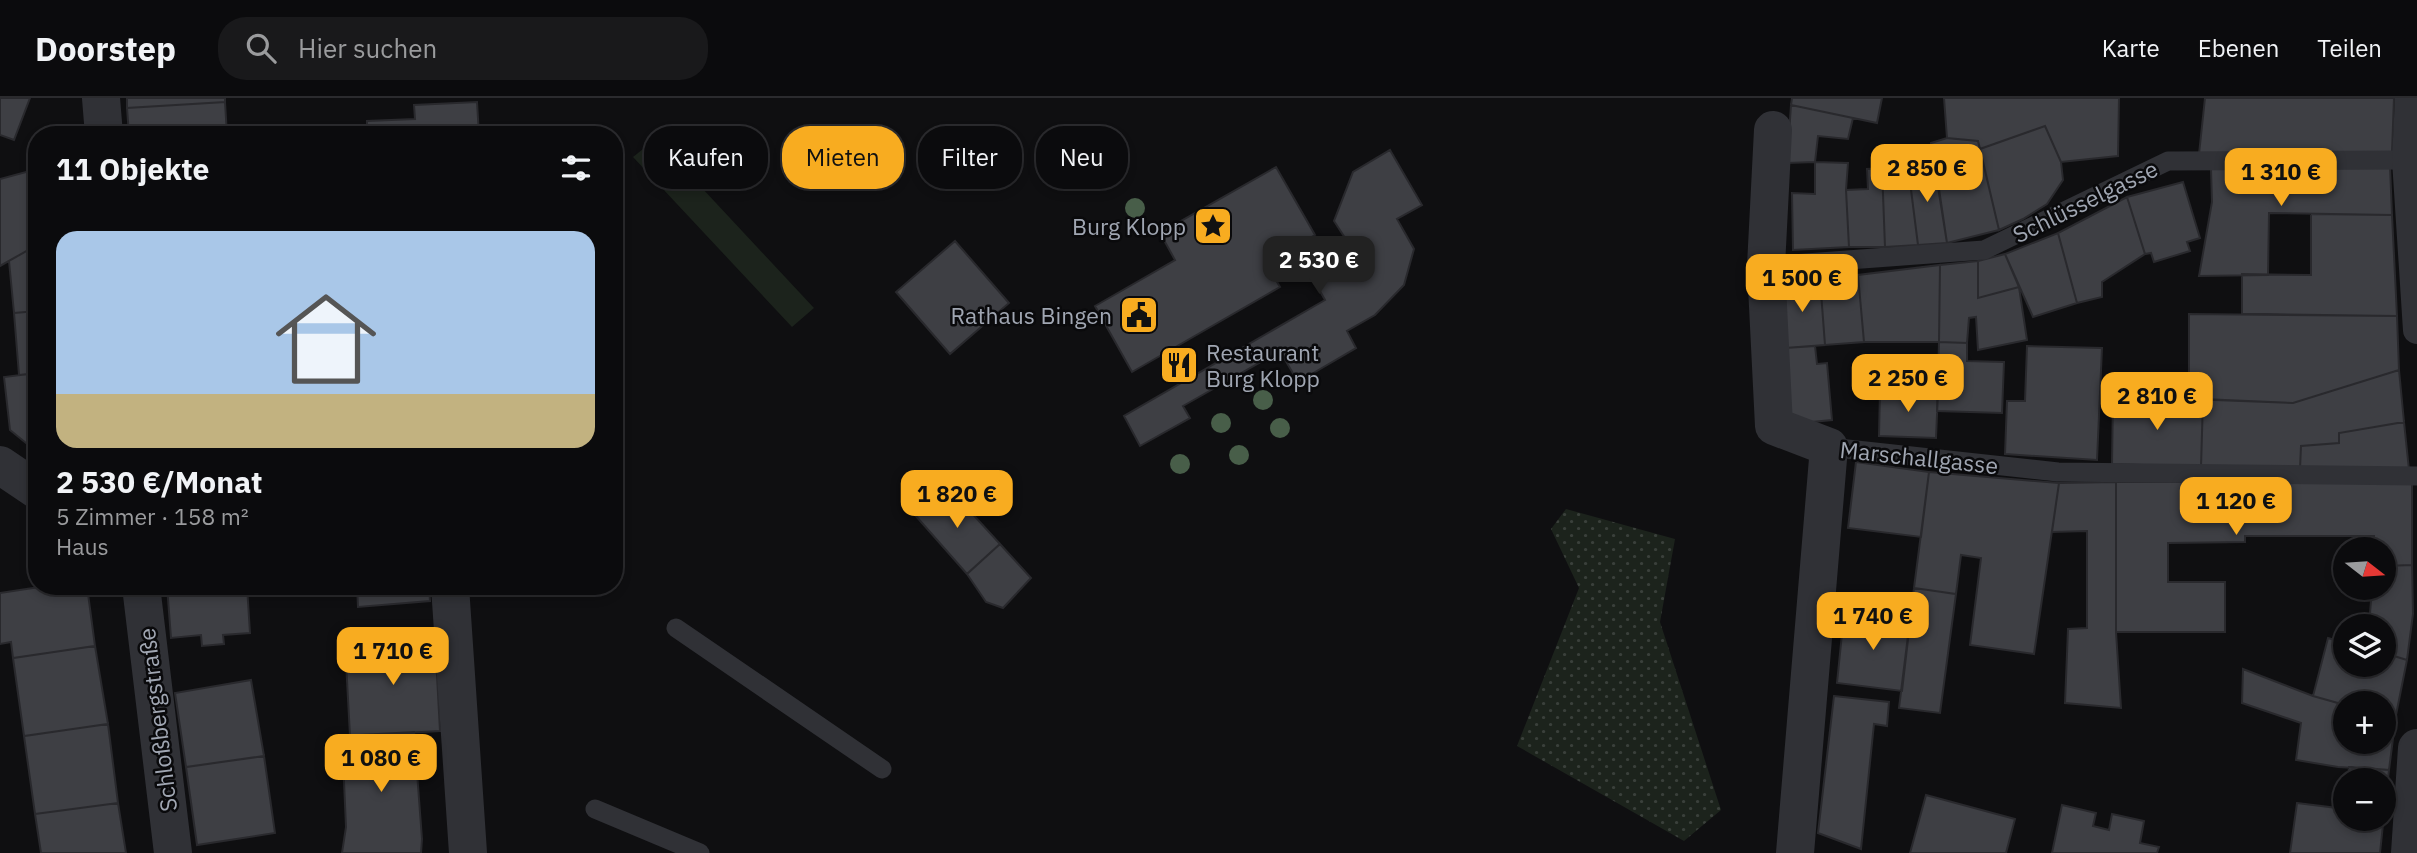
<!DOCTYPE html>
<html lang="de">
<meta charset="utf-8">
<style>
:root{--surface:#0b0b0d;--page:#19191b;--text:#f1f3f6;--muted:#9a9b9d;--line:#2b2b2e;--accent:#f8ac20}
body{margin:0;font-family:"IBM Plex Sans",sans-serif;background:var(--page);color:var(--text);height:100vh;display:flex;flex-direction:column;font-size:26px;white-space:nowrap}
*{box-sizing:border-box;margin:0}
p{font-size:23px;color:var(--muted)}
.icon{flex:none;width:38px;height:38px;fill:none;stroke:currentColor;stroke-width:2;stroke-linecap:round;stroke-linejoin:round}
.map{position:relative;flex:1;overflow:hidden}
.panel{position:absolute;left:28px;top:28px;width:595px;height:469px;display:flex;flex-direction:column;background:var(--surface);border-radius:28px;box-shadow:0 4px 10px #0003,0 0 0 2px var(--line)}
.panel>*{flex:none}
.guide{position:absolute;left:644px;top:28px;width:665px;height:63px;display:flex;gap:14px}
.needle{width:46px;rotate:107deg}
.tools{position:absolute;left:2333px;top:439px;display:grid;gap:14px}
.tools a{display:grid;place-items:center;width:63px;height:63px;border-radius:50%;background:var(--surface);box-shadow:0 4px 10px #0003,0 0 0 2px var(--line);font-size:35px}
.price{position:absolute;translate:-50% -60px;padding:0 16px;border-radius:14px;background:var(--accent);color:#111;font-size:23px;line-height:46px;filter:drop-shadow(0 2px 4px #0008)}
.price::after{content:'';position:absolute;left:50%;top:42px;width:21px;height:16px;margin-left:-10px;background:inherit;clip-path:polygon(0 0,100% 0,50% 100%)}
.price.active{background:#222;color:#fff}
ul{padding:0;list-style:none}
li{display:grid;align-content:center;gap:14px;height:371px;padding:0 28px}
li span{display:grid;place-items:center;height:217px;border-radius:21px;color:#555}
li>.icon{margin-inline-start:auto}
span .icon{width:126px;height:126px;fill:#fffc;stroke-width:1}
li b{font-size:30px}
h2{display:flex;justify-content:space-between;align-items:center;height:84px;padding:0 28px;font-size:30px}
.pill{padding:0 24px;border-radius:28px;background:var(--surface);box-shadow:0 4px 10px #0003,0 0 0 2px var(--line);font-size:24px;line-height:63px}
.pill.active{background:var(--accent);color:#111}
header{display:flex;align-items:center;gap:42px;box-sizing:border-box;height:98px;padding:0 35px;background:var(--surface);border-bottom:2px solid var(--line)}
header strong{font-size:33px}
nav{display:flex;gap:38px;margin-inline-start:auto;font-size:24px}
.search{width:490px;height:63px;background:var(--page);display:flex;align-items:center;gap:18px;box-sizing:border-box;padding:0 24px;border-radius:28px;color:var(--muted);font-size:26px}
.map>svg:first-child{display:block}
</style>
<header>
<strong>Doorstep</strong>
<div class="search"><svg class="icon" aria-label="search" viewBox="0 0 24 24"><circle cx="10" cy="10" r="6"/><path d="M15 15l6 6"/></svg>Hier suchen</div>
<nav><a>Karte</a><a>Ebenen</a><a>Teilen</a></nav>
</header>
<div class="map">
<svg width="2417" height="755" viewBox="0 0 2417 755">
<defs>
<pattern id="park-dots" width="8" height="8" patternUnits="userSpaceOnUse" patternTransform="scale(1.75)"><rect width="8" height="8" fill="#1c231c"/><path d="M2 2h.1M6 6h.1" fill="none" stroke="#3a403b" stroke-width="1.8" stroke-linecap="round"/></pattern>
</defs>
<rect width="100%" height="100%" fill="#0f0f11"/>
<path fill="url(#park-dots)" d="M1566,411L1675,441L1660,524L1721,712L1684,743L1517,648L1579,490L1551,431Z"/>
<path fill="#1c231c" d="M643,51C648,54 655,57 659,60C670,70 669,80 688,75L814,210L792,229L633,59Z"/>
<path fill="#3e3f44" stroke="#29292d" stroke-width="2" d="M0,0H30L14,42L0,37Z
M127,0H225V4L127,10Z
M1792,0H1882L1877,25L1791,7Z
M1944,0H2119L2118,58L2061,64L2045,28L1980,51L1978,43L1947,40Z
M2205,0H2394L2392,55L2199,56Z
M225,4L227,37H129L127,10Z
M477,4L479,37H367V23L415,21L414,7Z
M1791,7L1853,20L1848,41L1818,38L1815,64L1787,65Z
M2045,28L2061,64L2063,82L2047,106L2023,121L1999,132L1980,51Z
M1947,40L1978,43L1999,132L1947,145L1931,45Z
M1390,52L1422,107L1397,121L1414,151L1404,187L1375,217L1347,233L1356,250L1298,284L1280,253L1183,308L1190,320L1140,348L1124,318L1325,202L1313,181L1335,169L1345,140L1334,123L1353,74Z
M1815,64L1848,65L1846,92L1849,149L1793,152L1792,95L1815,96Z
M1935,64L1947,145L1918,147L1908,68Z
M1908,68L1918,147L1885,149L1882,70Z
M2390,68L2392,117L2269,115L2268,177L2199,178L2212,104L2211,71Z
M1276,69L1315,137L1266,165L1280,189L1132,274L1095,208L1175,162L1160,135Z
M1882,70L1885,149H1849L1846,92L1868,91L1867,71Z
M37,71V147L0,168V81Z
M2183,84L2200,140L2187,144L2190,153L2154,164L2151,155L2145,156L2127,99Z
M2127,99L2145,156L2102,184V199L2077,205L2058,135Z
M2311,116L2392,117L2397,218L2242,216V176L2311,177Z
M2058,135L2077,205L2033,219L2005,156Z
M955,143L1009,205L950,256L896,194Z
M37,147V213L14,215L9,163Z
M2005,156L2019,189L1978,200V163Z
M1978,163V200L2019,189L2027,242L1978,252L1976,219L1969,220L1967,245L1939,244L1940,167Z
M1940,167L1939,244H1864L1858,177Z
M1858,177L1864,244L1825,247L1820,181Z
M1820,181L1825,247L1785,250L1780,184Z
M37,213V275L19,277L14,215Z
M2189,216L2397,218L2399,272L2293,305L2189,301Z
M1939,244L1967,245V263L2004,264L2002,315L1937,313Z
M1815,248L1817,266L1827,265L1832,322L1791,326L1785,250Z
M2027,248L2102,250L2097,362L2005,356L2007,303H2025Z
M2399,272L2404,324L2339,335V345L2301,348L2300,371L2201,369L2203,301L2293,305Z
M37,275V354L10,332L4,279Z
M1880,292L1938,294L1936,340L1879,338Z
M2113,299L2203,301L2201,369L2112,366Z
M2404,324L2409,372L2300,371L2301,348L2339,345V335Z
M1856,364L1929,374L1921,439L1848,430Z
M1929,374L2059,385L2034,556L1970,547L1981,460L1961,457L1956,496L1914,490Z
M2116,384V534L2121,610L2065,605L2068,531L2087,530V433L2052,434L2059,385Z
M2116,384H2412V467L2384,468V452H2373L2374,438H2245V444L2168,445V484H2225V534H2116Z
M947,388L1000,446L967,476L915,417Z
M1000,446L1031,480L1003,510L986,504L967,476Z
M2412,467L2413,516L2407,562L2384,555V528H2369L2372,490H2384V468Z
M46,488H87L95,548L13,560L11,544L0,546V495Z
M167,488H247L250,535L223,537L224,546L202,548L201,537L171,540Z
M357,488H429L430,503L358,509Z
M1914,490L1956,496L1940,615L1899,610Z
M1844,516L1910,524L1902,593L1837,585Z
M435,540L440,633L350,638L345,545Z
M2328,540L2345,545V567H2384V555L2407,562L2396,617L2384,615V606L2345,607L2313,598Z
M95,548L108,626L24,638L13,560Z
M2243,571L2313,598L2345,607V644H2384V615L2396,617L2389,672L2338,669L2296,662L2301,625L2242,605Z
M251,582L264,658L186,669L175,595Z
M1834,598L1889,604L1887,628L1874,626L1861,751L1818,735Z
M108,626L118,705L35,716L24,638Z
M414,634L422,741L421,755H342L346,729L342,638Z
M264,658L275,735L197,747L186,669Z
M2349,669L2389,672L2384,717V682H2348Z
M1926,697L2015,721L2006,755H1910Z
M118,705L126,755H41L35,716Z
M2297,705L2345,711V721H2384V717L2380,755H2290Z
M2062,707L2096,715L2093,728L2109,732L2112,716L2144,723L2140,745L2159,749L2157,755H2052Z"/>
<g fill="none" stroke-linecap="round" stroke-linejoin="round">
<path stroke="#303136" stroke-width="19" d="M1766,168L1984,152L2168,63L2406,62
M1829,349L2058,374L2417,378
M676,530L882,671
M595,711L700,755"/>
<path stroke="#303136" stroke-width="28" d="M2409,0L2406,62L2417,232"/>
<path stroke="#303136" stroke-width="38" d="M101,0L104,37
M1773,32L1766,168L1774,328L1829,349L1795,755
M0,367L37,392
M141,488L173,755
M450,488L468,755
M2410,755L2417,650"/>
</g>
<g fill="#485e49">
<circle cx="678" cy="59" r="10"/>
<circle cx="1135" cy="110" r="10"/>
<circle cx="1263" cy="302" r="10"/>
<circle cx="1221" cy="325" r="10"/>
<circle cx="1280" cy="330" r="10"/>
<circle cx="1239" cy="357" r="10"/>
<circle cx="1180" cy="366" r="10"/>
</g>
<defs>
<symbol id="sight-square" viewBox="-11 -11 22 22"><rect x="-9" y="-9" width="18" height="18" rx="4" fill="#f8ac20" stroke="#0a0a0c"/><path d="M0-6L1.8-2.2L6-1.7L2.9 1.2L3.7 5.4L0 3.3L-3.7 5.4L-2.9 1.2L-6-1.7L-1.8-2.2Z" fill="#111"/></symbol>
<symbol id="civic-square" viewBox="-11 -11 22 22"><rect x="-9" y="-9" width="18" height="18" rx="4" fill="#f8ac20" stroke="#0a0a0c"/><path d="M-.6-6.5H3V-4.5H.6V-3L4-1V1h2V6H-6V1h2V-1L-.6-3ZM-1.2 2.5V6h2.4V2.5Z" fill="#111"/></symbol>
<symbol id="restaurant-square" viewBox="-11 -11 22 22"><rect x="-9" y="-9" width="18" height="18" rx="4" fill="#f8ac20" stroke="#0a0a0c"/><path d="M-5-6h1v4h1v-4h1v4h1v-4h1v5L-1.5 .5V6h-2V.5L-5-1ZM5-6V6H3V1.5H1.5Q1.5-4 5-6Z" fill="#111"/></symbol>
</defs>
<g fill-rule="evenodd">
<use href="#sight-square" x="1191" y="106" width="44" height="44"/>
<use href="#civic-square" x="1117" y="195" width="44" height="44"/>
<use href="#restaurant-square" x="1157" y="245" width="44" height="44"/>
</g>
<g text-anchor="middle" dominant-baseline="central" stroke-width="5" stroke-linejoin="round" paint-order="stroke">
<g font-size="23" fill="#a0a6b2" stroke="#0a0a0c">
<text transform="translate(2085 103) rotate(-26)">Schlüsselgasse</text>
<text transform="translate(1919 359) rotate(6)">Marschallgasse</text>
<text transform="translate(157 622) rotate(-97)">Schloßbergstraße</text>
</g>
<g font-size="23" fill="#a0a6b2" stroke="#0a0a0c" text-anchor="end">
<text x="1186" y="128">Burg Klopp</text>
<text x="1112" y="217">Rathaus Bingen</text>
<text x="1206" y="254" text-anchor="start">Restaurant<tspan x="1206" dy="26">Burg Klopp</tspan></text>
</g>
</g>
</svg>
<div class="tools">
<a><svg class="needle" viewBox="-14 -14 28 28"><path d="M0-13l5 13h-10z" fill="#e53935"/><path d="M0 13l5-13h-10z" fill="#9a9b9d"/></svg></a>
<a><svg class="icon" aria-label="layers" viewBox="0 0 24 24"><path d="M12 4l9 5-9 5-9-5zM3 14l9 5 9-5"/></svg></a>
<a>+</a>
<a>−</a>
</div>
<b class="price" style="left:1927px;top:106px">2 850 €</b>
<b class="price" style="left:2281px;top:110px">1 310 €</b>
<b class="price active" style="left:1319px;top:198px">2 530 €</b>
<b class="price" style="left:1802px;top:216px">1 500 €</b>
<b class="price" style="left:1908px;top:316px">2 250 €</b>
<b class="price" style="left:2157px;top:334px">2 810 €</b>
<b class="price" style="left:957px;top:432px">1 820 €</b>
<b class="price" style="left:2236px;top:439px">1 120 €</b>
<b class="price" style="left:1873px;top:554px">1 740 €</b>
<b class="price" style="left:393px;top:589px">1 710 €</b>
<b class="price" style="left:381px;top:696px">1 080 €</b>
<div class="guide">
<a class="pill">Kaufen</a>
<a class="pill active">Mieten</a>
<a class="pill">Filter</a>
<a class="pill">Neu</a>
</div>
<section class="panel">
<h2>11 Objekte<svg class="icon" aria-label="filters" viewBox="0 0 24 24"><path d="M4 7h16M4 17h16"/><circle cx="9" cy="7" r="2"/><circle cx="15" cy="17" r="2"/></svg></h2>
<ul>
<li><span style="background:linear-gradient(#a9c7e8 75%,#c2b280 0)"><svg class="icon" aria-label="home" viewBox="0 0 24 24"><path d="M3 11l9-7 9 7M6 9v11h12V9"/></svg></span><div><b>2 530 €/Monat</b><p>5 Zimmer · 158 m²</p><p>Haus</p></div></li>
</ul>
</section>
</div>
